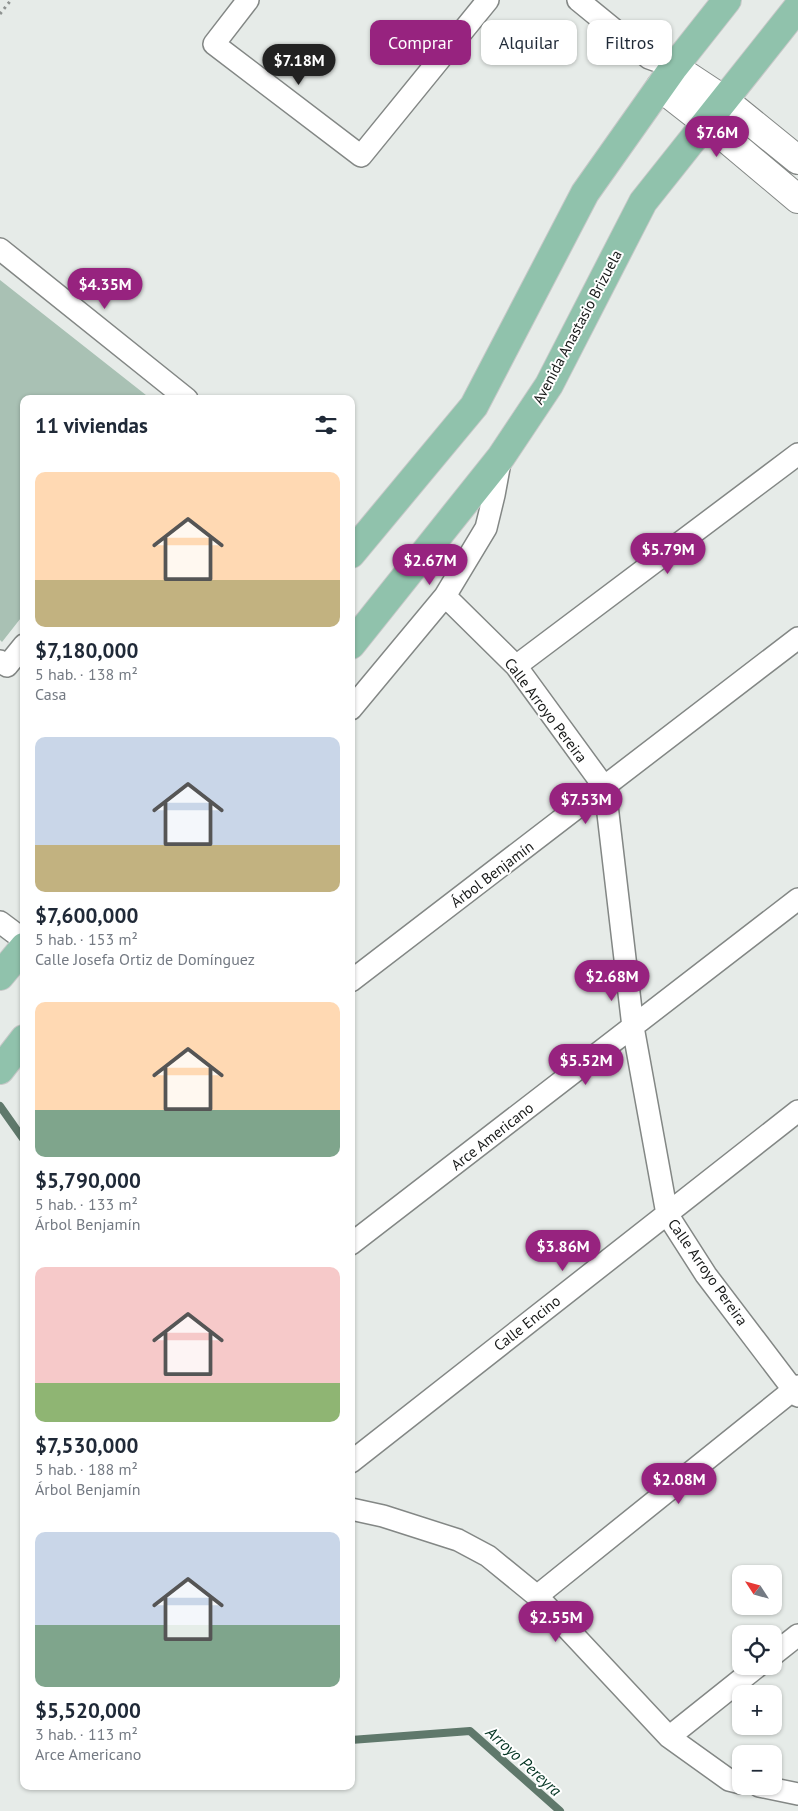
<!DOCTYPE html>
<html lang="es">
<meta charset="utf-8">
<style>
:root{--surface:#fff;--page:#f6f6f7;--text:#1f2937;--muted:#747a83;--accent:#97237f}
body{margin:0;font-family:"PT Sans",sans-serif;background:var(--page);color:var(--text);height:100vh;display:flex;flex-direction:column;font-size:19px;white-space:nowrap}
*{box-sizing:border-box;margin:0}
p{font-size:16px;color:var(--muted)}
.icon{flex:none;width:28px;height:28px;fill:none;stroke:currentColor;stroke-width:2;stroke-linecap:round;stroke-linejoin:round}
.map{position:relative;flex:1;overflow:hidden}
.drawer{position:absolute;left:20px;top:395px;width:335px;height:1395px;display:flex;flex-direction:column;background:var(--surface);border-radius:10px;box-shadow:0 1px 4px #0004}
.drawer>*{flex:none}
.guide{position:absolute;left:370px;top:20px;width:352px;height:45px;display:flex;gap:10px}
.needle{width:32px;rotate:306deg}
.fabs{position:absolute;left:732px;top:1565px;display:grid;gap:10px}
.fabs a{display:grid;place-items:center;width:50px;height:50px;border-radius:10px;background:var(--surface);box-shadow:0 1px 4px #0004;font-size:25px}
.price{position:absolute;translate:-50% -42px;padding:0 11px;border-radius:18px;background:var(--accent);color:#fff;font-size:16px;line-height:32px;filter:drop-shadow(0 1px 2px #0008)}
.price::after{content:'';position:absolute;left:50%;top:30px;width:15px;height:11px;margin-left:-8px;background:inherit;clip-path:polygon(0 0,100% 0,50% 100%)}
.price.active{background:#222;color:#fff}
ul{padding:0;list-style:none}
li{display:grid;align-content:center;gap:10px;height:265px;padding:0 15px}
li span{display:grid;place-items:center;height:155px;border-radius:10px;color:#555}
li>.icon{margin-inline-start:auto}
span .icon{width:90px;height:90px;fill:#fffc;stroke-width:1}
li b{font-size:21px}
h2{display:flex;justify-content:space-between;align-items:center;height:60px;padding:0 15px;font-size:21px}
.pill{padding:0 18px;border-radius:10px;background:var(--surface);box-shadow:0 1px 4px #0004;font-size:18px;line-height:45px}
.pill.active{background:var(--accent);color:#fff}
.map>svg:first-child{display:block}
</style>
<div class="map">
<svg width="798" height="1811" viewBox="0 0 798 1811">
<rect width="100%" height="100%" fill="#e6ebe8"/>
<path fill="#a9c1b4" d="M0,280L151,399H24V614L2,642L0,640Z"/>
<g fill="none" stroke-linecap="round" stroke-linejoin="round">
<path stroke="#5f786b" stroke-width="8" d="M0,1106L24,1140
M351,1740L470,1731L560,1811"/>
<defs>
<path id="street" d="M248,0L214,44L361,156L488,0
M578,0L649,58L674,67
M0,249L187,399
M445,596L516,666L605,788L633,1027L667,1214L706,1275L798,1396
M0,661L7,666L24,645
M516,666L798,454
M351,709L445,596L486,528L494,495L501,457
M0,922L24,940
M351,981L798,638
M351,1244L798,899
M351,1462L798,1111
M351,1509L383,1516L458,1540L488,1556L537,1596L669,1737L729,1780L741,1783
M537,1596L798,1386
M774,1654L798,1635
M669,1737L758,1666
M759,1786L798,1794"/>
<path id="secondary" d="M674,67L724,100L798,160
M660,87L729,141L798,199"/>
<path id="primary" d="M351,554L474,406L585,193L674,67L727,0
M351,645L501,457L549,385L643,202L798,7
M0,976L24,947
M0,1070L24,1039"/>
</defs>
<use href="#street" stroke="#838785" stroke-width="24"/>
<use href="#secondary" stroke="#838785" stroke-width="30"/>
<use href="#primary" stroke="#c7c8c8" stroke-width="30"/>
<path stroke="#8f9391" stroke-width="3" stroke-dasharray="2.5 4" stroke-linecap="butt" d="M0,14L11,0"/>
<use href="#street" stroke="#fff" stroke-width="21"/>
<use href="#secondary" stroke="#fff" stroke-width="28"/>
<use href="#primary" stroke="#90c2ac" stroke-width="28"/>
</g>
<g text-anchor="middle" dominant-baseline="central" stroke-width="4" stroke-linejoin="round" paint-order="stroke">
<g font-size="15" fill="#171918" stroke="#fff">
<text transform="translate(577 327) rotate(-62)">Avenida Anastasio Brizuela</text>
<text transform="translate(546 710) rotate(53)">Calle Arroyo Pereira</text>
<text transform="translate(492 874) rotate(-37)">Árbol Benjamín</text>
<text transform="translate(492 1136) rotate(-38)">Arce Americano</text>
<text transform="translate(708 1272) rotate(55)">Calle Arroyo Pereira</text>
<text transform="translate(527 1323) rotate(-38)">Calle Encino</text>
</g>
<g font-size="16" font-style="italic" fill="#023321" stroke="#fff">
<text transform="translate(524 1761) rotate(42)">Arroyo Pereyra</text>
</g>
</g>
</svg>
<div class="fabs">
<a><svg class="needle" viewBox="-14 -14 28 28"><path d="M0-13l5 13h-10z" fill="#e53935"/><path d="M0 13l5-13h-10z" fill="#747a83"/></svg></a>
<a><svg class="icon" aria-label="locate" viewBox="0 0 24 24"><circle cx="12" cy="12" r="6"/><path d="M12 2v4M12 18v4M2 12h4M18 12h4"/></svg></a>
<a>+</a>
<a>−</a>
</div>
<b class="price active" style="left:299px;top:86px">$7.18M</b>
<b class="price" style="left:717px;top:158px">$7.6M</b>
<b class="price" style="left:105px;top:310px">$4.35M</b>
<b class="price" style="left:668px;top:575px">$5.79M</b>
<b class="price" style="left:430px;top:586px">$2.67M</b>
<b class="price" style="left:586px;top:825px">$7.53M</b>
<b class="price" style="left:612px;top:1002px">$2.68M</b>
<b class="price" style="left:586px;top:1086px">$5.52M</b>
<b class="price" style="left:563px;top:1272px">$3.86M</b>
<b class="price" style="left:679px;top:1505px">$2.08M</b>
<b class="price" style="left:556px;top:1643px">$2.55M</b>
<div class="guide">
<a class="pill active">Comprar</a>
<a class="pill">Alquilar</a>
<a class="pill">Filtros</a>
</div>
<section class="drawer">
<h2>11 viviendas<svg class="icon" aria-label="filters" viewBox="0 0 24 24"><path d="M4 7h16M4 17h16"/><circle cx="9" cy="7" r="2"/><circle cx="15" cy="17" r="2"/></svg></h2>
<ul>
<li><span style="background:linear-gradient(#ffd9b3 70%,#c2b280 0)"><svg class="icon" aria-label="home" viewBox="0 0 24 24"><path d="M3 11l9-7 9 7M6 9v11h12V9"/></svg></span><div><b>$7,180,000</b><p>5 hab. · 138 m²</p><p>Casa</p></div></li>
<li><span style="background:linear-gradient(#c9d6e8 70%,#c2b280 0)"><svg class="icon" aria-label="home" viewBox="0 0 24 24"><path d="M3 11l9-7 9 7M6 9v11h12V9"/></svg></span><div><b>$7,600,000</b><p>5 hab. · 153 m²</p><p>Calle Josefa Ortiz de Domínguez</p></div></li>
<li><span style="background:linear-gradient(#ffd9b3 70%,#7fa58c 0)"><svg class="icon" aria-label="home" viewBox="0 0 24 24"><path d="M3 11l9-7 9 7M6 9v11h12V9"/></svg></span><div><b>$5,790,000</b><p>5 hab. · 133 m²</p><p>Árbol Benjamín</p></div></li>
<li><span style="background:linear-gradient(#f6c9c9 75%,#8fb573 0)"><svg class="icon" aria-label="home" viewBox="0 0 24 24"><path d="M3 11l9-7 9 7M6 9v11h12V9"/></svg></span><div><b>$7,530,000</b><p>5 hab. · 188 m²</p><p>Árbol Benjamín</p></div></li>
<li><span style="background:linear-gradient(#c9d6e8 60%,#7fa58c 0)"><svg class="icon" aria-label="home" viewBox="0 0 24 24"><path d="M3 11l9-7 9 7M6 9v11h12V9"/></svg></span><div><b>$5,520,000</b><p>3 hab. · 113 m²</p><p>Arce Americano</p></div></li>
</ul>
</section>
</div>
